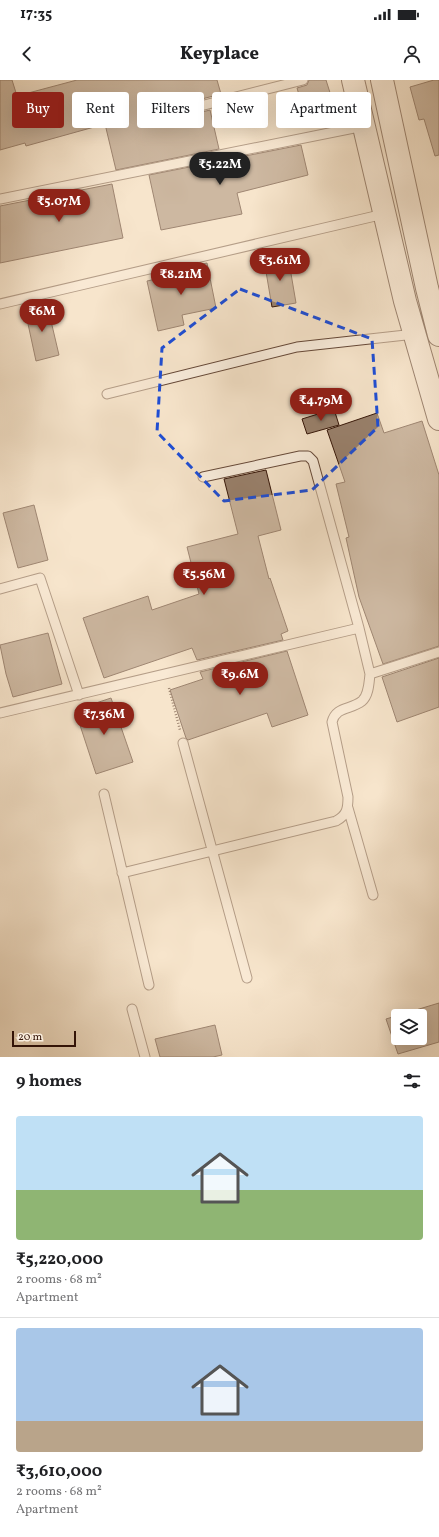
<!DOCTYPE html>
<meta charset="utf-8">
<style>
:root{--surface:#fff;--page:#f6f6f6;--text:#202124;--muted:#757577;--line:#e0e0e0;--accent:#8f2418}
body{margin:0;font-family:Vollkorn,serif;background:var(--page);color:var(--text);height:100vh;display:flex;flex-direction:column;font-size:15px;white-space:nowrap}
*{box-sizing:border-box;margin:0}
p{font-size:13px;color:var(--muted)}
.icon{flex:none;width:22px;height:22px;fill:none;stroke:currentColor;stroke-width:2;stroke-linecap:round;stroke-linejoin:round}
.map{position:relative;height:977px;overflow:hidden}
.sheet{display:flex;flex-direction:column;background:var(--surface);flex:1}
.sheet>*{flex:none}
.guide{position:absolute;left:12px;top:12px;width:415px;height:36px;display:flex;gap:8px}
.fabs{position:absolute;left:391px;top:929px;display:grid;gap:8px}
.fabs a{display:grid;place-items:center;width:36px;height:36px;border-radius:4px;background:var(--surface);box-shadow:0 4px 16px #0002;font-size:20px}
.scale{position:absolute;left:12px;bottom:10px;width:64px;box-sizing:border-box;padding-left:4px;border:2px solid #341407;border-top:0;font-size:11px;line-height:14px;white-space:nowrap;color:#341407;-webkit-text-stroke:3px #faeede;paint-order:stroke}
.price{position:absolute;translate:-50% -34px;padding:0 9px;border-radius:14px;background:var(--accent);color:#fff;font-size:13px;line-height:26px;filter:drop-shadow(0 1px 2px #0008)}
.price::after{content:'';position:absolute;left:50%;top:24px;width:12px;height:9px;margin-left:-6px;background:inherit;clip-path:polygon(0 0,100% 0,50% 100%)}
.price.selected{background:#222;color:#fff}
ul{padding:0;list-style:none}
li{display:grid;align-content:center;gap:8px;height:212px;padding:0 16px}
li+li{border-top:1px solid var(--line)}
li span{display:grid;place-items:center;height:124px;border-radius:4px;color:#555}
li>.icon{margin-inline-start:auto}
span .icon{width:72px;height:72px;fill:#fffc;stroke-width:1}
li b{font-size:17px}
h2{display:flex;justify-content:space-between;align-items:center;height:48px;padding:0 16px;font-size:17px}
.chip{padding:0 14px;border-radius:4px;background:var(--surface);box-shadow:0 4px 16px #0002;font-size:14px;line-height:36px}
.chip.selected{background:var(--accent);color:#fff}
.status{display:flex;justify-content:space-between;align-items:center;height:28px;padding:0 20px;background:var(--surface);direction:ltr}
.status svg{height:11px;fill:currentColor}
header{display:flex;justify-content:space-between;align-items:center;height:52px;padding:0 16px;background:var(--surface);font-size:18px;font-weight:800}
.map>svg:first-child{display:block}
</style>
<div class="status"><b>17:35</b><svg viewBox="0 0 49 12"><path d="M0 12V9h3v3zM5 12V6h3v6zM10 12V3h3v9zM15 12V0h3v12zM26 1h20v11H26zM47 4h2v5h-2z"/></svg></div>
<header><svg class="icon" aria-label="back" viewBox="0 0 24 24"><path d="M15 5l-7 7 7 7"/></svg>Keyplace<svg class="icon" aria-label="person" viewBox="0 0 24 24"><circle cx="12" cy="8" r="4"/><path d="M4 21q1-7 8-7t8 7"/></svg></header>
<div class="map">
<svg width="439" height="977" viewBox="0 0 439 977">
<rect width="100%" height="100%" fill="#f7e5cc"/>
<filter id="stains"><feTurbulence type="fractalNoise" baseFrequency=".005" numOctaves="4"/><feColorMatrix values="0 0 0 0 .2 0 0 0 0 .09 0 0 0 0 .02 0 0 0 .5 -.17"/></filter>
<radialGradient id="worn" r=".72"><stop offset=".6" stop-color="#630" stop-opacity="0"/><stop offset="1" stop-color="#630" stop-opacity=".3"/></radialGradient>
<path fill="#99816d" stroke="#341407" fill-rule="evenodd" d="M0,0H12L17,16L77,0H217L221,14L152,32L149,34L147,39L149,42L154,44L210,30L219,69L116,90L105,44L26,66L25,63L0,70Z
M309,0H326L338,38L308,46L297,8L307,5Z
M434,0H439V75L435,76L424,39L419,40L410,7Z
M301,65L308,95L237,113L242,134L161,150L149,95Z
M112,104L123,158L0,183V126Z
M288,176L296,223L272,227L264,180Z
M207,183L216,228L182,235L184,245L158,251L147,201L184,193L183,188Z
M47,224L59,275L36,281L25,230Z
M334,329L339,345L307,354L302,339Z
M377,333L384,353L422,341L439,395V566L383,584L359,517L346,458L349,457L336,404L345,402L327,350Z
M266,390L281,450L258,456L269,499L270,498L288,551L281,554L283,560L197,580L192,568L104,598L83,538L148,516L152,530L199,514L187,467L238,454L224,399Z
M34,425L48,480L18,488L3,433Z
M48,553L62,604L13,617L6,594L0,565Z
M287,571L308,635L272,647L267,633L188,660L186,658L170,610L203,599L200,592Z
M439,578V627L397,642L382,597Z
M111,618L133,682L96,694L75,630Z
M439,923V962L398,974L386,939ZM398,936H420V958H398Z
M215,945L222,975L213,977H160L155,959Z"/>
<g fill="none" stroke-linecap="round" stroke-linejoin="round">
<defs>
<path id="lane" d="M153,38L303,0
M0,119L364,46
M0,224L384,134
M107,314L297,267L415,254
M203,397L300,376H308L313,381L359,548
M0,509L40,498L79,615
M0,633L359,548L370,594L439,572
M183,663L247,898
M104,714L149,905
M348,728L373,815
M122,793L336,741C347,735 348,729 348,717L332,642C336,626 351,630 362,621C369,615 369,602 370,594
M132,929L145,977"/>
<path id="secondary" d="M353,0L405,221L439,339
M382,0L427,208L439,255"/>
</defs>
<use href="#lane" stroke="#654838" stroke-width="11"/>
<use href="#secondary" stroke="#341407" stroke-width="24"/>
<path stroke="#341407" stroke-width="2.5" stroke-dasharray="1 2" stroke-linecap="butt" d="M169,608L180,650"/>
<use href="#lane" stroke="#faeede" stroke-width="9"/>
<use href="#secondary" stroke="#faeede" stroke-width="22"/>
</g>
<path d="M0 0H439V977H0ZM240,209L372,259L378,347L312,410L224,421L157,352L162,268Z" fill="#f7e5cc" fill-opacity=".55" fill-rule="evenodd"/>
<path fill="none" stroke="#1d4ed8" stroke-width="3" stroke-dasharray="8 5" stroke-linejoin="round" d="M240,209L372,259L378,347L312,410L224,421L157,352L162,268Z"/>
<rect width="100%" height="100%" filter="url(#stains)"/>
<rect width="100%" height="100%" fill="url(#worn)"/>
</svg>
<div class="fabs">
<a><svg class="icon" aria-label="layers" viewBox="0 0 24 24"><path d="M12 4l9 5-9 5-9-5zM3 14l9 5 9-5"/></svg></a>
</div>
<div class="scale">20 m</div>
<b class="price selected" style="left:220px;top:106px">₹5.22M</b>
<b class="price" style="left:59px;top:143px">₹5.07M</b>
<b class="price" style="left:280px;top:202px">₹3.61M</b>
<b class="price" style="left:181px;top:216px">₹8.21M</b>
<b class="price" style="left:42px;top:253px">₹6M</b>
<b class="price" style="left:321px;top:342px">₹4.79M</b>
<b class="price" style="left:204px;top:516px">₹5.56M</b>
<b class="price" style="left:240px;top:616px">₹9.6M</b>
<b class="price" style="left:104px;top:656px">₹7.36M</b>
<div class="guide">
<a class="chip selected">Buy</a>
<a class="chip">Rent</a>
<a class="chip">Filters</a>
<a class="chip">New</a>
<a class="chip">Apartment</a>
</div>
</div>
<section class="sheet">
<h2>9 homes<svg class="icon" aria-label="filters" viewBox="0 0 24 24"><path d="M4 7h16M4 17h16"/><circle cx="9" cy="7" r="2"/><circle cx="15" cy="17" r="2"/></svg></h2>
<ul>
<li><span style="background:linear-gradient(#bfe0f5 60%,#8fb573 0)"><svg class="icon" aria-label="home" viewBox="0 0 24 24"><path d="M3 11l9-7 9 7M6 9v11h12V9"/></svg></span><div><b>₹5,220,000</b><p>2 rooms · 68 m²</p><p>Apartment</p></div></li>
<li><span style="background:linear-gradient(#a9c7e8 75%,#b9a48a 0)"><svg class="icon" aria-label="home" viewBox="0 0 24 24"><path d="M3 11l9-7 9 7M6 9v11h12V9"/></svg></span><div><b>₹3,610,000</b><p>2 rooms · 68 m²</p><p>Apartment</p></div></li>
</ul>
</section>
